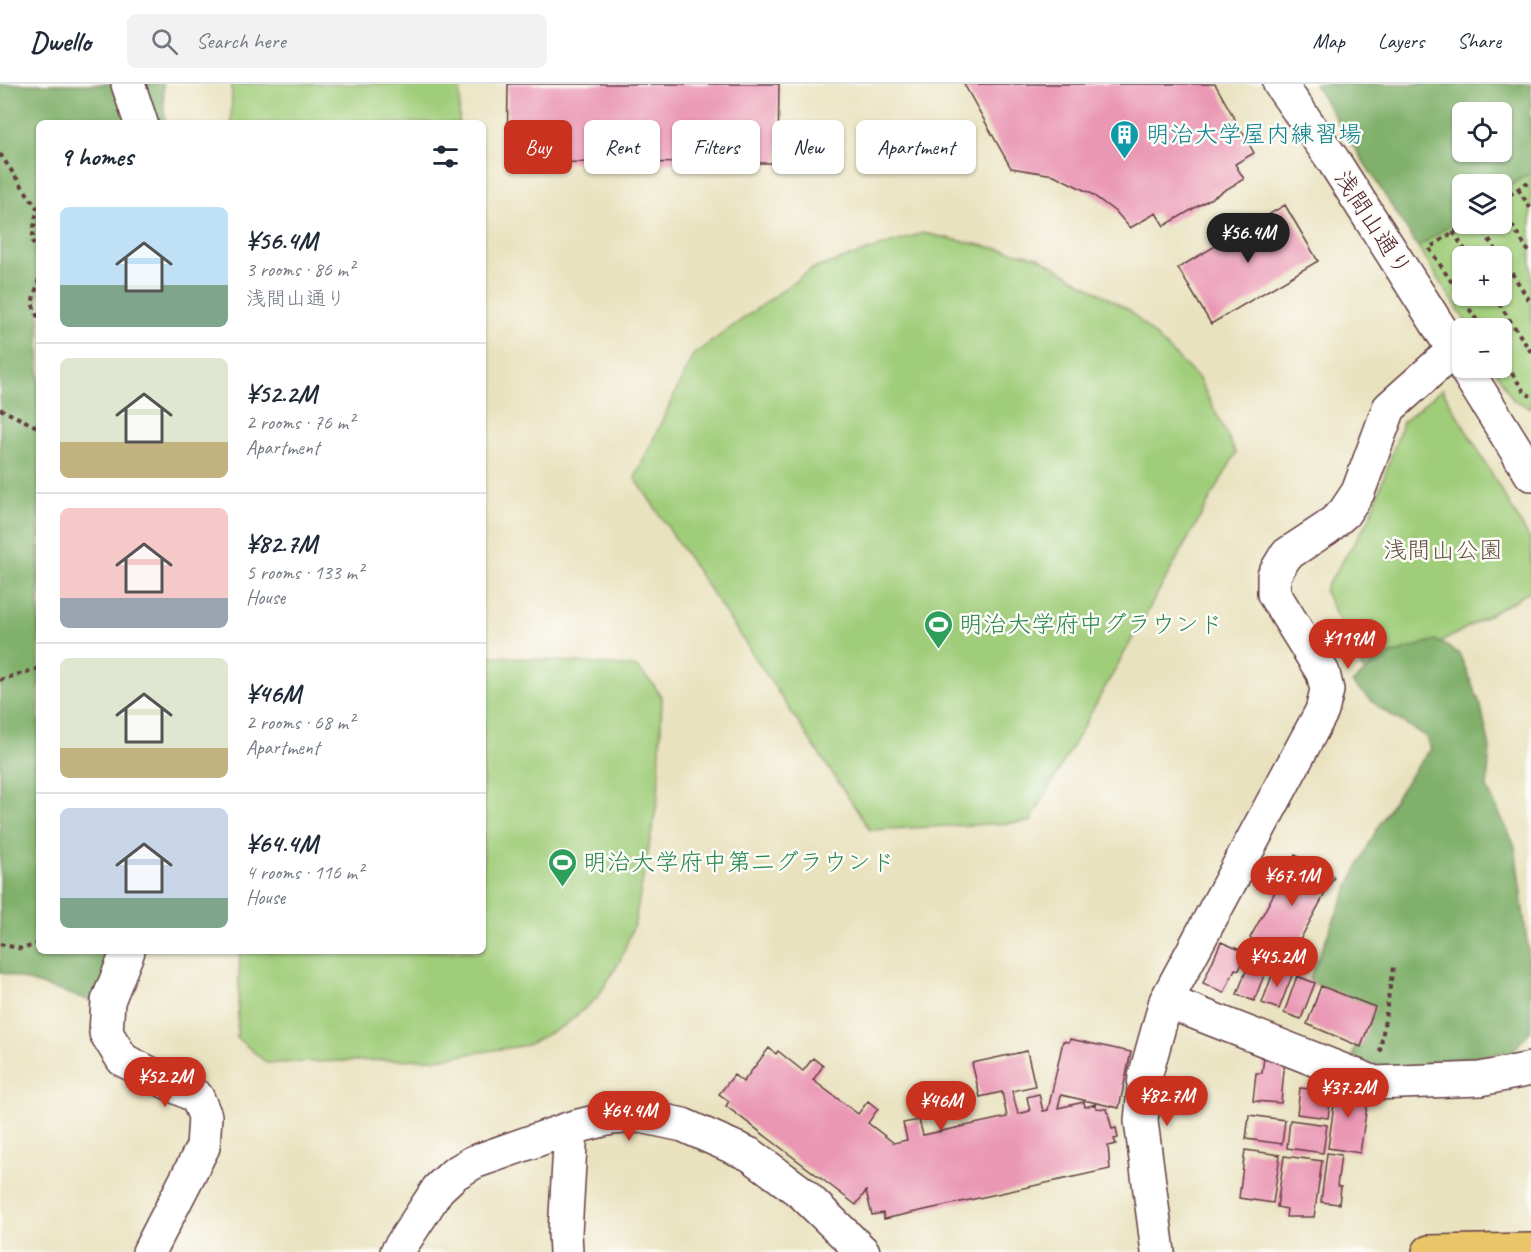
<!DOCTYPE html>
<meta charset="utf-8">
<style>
:root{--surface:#fff;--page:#f2f2f3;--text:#1f2937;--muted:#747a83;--line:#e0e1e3;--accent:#c8321e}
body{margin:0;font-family:Caveat,"Klee One",sans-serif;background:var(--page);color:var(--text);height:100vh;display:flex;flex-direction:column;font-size:22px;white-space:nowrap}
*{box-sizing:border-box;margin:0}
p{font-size:20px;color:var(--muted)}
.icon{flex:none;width:33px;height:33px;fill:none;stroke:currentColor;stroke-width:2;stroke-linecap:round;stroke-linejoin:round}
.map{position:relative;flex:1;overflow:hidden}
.details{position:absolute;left:36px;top:36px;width:450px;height:834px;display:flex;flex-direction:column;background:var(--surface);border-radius:9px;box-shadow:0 2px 4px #0004}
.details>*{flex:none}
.guide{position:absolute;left:504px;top:36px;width:570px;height:54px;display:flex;gap:12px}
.controls{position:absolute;left:1452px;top:18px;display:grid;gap:12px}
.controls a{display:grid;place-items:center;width:60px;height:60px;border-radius:9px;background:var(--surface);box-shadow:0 2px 4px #0004;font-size:30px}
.price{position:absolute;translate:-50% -51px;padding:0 14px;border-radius:21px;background:var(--accent);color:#fff;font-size:20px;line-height:39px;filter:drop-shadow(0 2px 3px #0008)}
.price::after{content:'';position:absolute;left:50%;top:36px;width:18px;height:14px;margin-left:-9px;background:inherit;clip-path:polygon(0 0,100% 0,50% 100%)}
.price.on{background:#222;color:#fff}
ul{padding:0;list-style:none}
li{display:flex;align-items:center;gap:18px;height:150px;padding:0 24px}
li+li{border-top:2px solid var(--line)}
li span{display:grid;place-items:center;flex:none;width:168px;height:120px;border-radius:9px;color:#555}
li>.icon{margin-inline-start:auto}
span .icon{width:72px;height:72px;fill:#fffc;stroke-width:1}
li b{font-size:26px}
h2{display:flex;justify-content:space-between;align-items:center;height:72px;padding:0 24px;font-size:26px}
.chip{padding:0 21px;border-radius:9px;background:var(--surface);box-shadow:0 2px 4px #0004;font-size:21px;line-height:54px}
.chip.on{background:var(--accent);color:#fff}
header{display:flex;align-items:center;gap:36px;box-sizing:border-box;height:84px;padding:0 30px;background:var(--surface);border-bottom:2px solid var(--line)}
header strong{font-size:28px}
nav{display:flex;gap:33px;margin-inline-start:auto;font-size:21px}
.search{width:420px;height:54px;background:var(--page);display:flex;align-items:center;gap:15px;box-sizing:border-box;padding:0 21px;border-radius:9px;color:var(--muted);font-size:22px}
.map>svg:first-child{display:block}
</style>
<header>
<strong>Dwello</strong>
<div class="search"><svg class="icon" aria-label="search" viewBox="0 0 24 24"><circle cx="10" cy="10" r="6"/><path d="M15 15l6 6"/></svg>Search here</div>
<nav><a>Map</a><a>Layers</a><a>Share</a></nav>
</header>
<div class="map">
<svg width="1531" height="1168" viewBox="0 0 1531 1168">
<rect width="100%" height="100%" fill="#fdfcf7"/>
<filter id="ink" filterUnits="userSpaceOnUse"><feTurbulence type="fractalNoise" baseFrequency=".0167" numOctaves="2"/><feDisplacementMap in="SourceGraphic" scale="12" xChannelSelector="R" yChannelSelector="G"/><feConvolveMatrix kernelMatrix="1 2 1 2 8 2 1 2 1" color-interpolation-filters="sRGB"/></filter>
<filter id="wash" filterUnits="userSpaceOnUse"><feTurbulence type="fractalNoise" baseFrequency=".008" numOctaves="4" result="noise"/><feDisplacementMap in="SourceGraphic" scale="24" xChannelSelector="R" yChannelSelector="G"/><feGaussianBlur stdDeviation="1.35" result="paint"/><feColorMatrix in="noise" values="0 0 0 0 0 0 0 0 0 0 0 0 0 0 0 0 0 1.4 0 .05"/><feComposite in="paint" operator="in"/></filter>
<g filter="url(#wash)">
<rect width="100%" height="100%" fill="#e9e2bf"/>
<path fill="#a0cd7a" stroke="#757652" stroke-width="1.5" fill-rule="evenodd" d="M232,0H460L459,39H231Z
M1314,0H1531V324L1513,316L1494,284H1502V244H1470ZM1462,28H1502V68H1462ZM1462,100H1502V140H1462ZM1462,172H1502V212H1462Z
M923,149L1038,173L1129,226L1199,295L1236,369L1030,738L870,746L635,394L693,271L812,185Z
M1442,305L1531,457V507L1370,599L1324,506L1369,436L1403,338Z
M483,571L636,583L653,600L662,614L658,714L635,838L620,877L598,913L565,941L527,961L436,975L267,979L237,954L240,867H483Z"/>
<path fill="#80b06a" stroke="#65684a" stroke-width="1.5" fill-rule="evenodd" d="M0,0H163L165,39H39V867H143L120,926L0,888Z
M1314,0H1531V88L1502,107V100H1462V133L1418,163ZM1462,28H1502V68H1462Z
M1435,556L1459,569L1481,622L1490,664L1487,704L1515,762L1531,890V946L1513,967L1426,979L1401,987L1352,975L1363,928L1309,896C1342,816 1374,733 1431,665L1425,652L1381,625L1352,599L1383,573Z"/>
<g id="blocks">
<path fill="#ea97b4" d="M508,0H779L778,79L507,78Z
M964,0H1215L1254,69L1235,80L1244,95L1164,142L1156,129L1130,144L1117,129L1090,109L1054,91L1011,84Z
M1285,121L1318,177L1211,240L1178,184Z
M1295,771L1334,793L1290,874L1250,854Z
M1221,858L1247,869L1239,886L1235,885L1224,909L1203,899Z
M1251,874L1268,881L1254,917L1237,910Z
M1275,883L1293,889L1279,925L1262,919Z
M1297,892L1315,899L1301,935L1284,929Z
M1321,902L1375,923L1361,963L1307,940Z
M1070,955L1131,968L1119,1024L1061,1011L1058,1024L1084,1018L1085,1023L1096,1020V1024L1107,1025L1112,1045L1116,1044L1118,1054L1114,1055L1116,1060L1108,1062L1110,1085L884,1135L883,1129L872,1131L866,1107L856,1121L726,1022L729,1017L719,1010L734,991L743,998L769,964L776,970L778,967L803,987L813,974L823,982L813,996L858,1030L868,1017L878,1025L868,1039L894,1059L907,1056L903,1039L919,1036L923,1051L1007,1033L1002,1008L980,1013L972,979L1027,967L1035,1002L1012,1007L1018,1030L1030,1027L1027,1013L1039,1010L1043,1027L1048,1026L1063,957L1069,958Z
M1264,973L1285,975L1281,1019L1253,1017L1256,989H1262Z
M1312,992L1333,995L1328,1034L1297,1030L1300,1004L1310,1005Z
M1337,999L1369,1008L1360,1069L1328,1064Z
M1249,1031L1285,1036L1282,1060L1246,1055Z
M1290,1036L1327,1041L1323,1069L1287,1064Z
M1245,1066L1280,1071L1273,1119L1239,1114Z
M1327,1069L1341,1071L1337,1102L1341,1103L1339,1120L1321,1118Z
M1284,1072L1322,1077L1314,1133H1286L1287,1125L1277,1123Z"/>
</g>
</g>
<g filter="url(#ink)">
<use href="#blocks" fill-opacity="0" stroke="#623c41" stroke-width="1.5"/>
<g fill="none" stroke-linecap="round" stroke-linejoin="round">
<defs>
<path id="minor" d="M128,0L141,39
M1280,0L1333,76L1462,279
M1465,284L1531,390
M128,867L108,917L106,949L123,976L197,1013L205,1032L203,1063L149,1168
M1166,917L1375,999L1480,995L1531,985
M397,1168L438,1105L454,1090L474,1078L571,1044L611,1034L641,1032L683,1041L751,1071L802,1109L863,1168
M566,1168L565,1149L571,1044
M1158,1168L1141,1037L1145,993L1166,917L1322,627L1327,606L1323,589L1274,510V491L1286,471L1327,444L1344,429L1358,408L1389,324L1454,266"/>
<path id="major" d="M1429,1168L1531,1166"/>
</defs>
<use href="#minor" stroke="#623c41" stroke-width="36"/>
<use href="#major" stroke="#623c41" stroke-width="36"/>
<path stroke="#623c41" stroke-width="4" stroke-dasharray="4.5 4.5" stroke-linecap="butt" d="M0,70L37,124L32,157L39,173
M1518,105L1531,125
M1502,116L1531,96
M1502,126L1531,171
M1466,140L1429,164L1482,244
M1479,140L1500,172
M1453,148L1469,172
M1502,174L1531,219
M39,195L32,219L39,236
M1494,212L1531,268
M1502,274L1525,309L1531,312
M0,325L39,344
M0,596L39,584
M0,860L22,865L39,859
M1380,968L1393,883"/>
<use href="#minor" stroke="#fff" stroke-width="33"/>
<use href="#major" stroke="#eac669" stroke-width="33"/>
</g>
</g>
<defs>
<symbol id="building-pin" viewBox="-11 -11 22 30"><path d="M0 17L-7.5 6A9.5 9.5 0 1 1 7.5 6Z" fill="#0f9aa8" stroke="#fdfcf7"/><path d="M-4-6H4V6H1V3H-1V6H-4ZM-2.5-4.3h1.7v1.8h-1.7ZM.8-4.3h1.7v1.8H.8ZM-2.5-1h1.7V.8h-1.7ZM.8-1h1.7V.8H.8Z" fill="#fff"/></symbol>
<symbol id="stadium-pin" viewBox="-11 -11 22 30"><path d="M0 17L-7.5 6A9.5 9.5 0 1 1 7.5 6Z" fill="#2e9e5b" stroke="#fdfcf7"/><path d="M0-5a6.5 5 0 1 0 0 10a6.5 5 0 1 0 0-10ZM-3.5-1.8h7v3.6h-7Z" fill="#fff"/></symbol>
</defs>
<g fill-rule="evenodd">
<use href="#building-pin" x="1108" y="34" width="33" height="45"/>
<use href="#stadium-pin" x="922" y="524" width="33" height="45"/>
<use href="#stadium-pin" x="546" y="762" width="33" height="45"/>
</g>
<g text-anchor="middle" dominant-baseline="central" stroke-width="5" stroke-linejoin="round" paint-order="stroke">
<g font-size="24" fill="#0d838f" stroke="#fdfcf7" text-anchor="start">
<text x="1146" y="50">明治大学屋内練習場</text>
</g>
<g font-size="24" fill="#4a1f2b" stroke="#fdfcf7">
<text transform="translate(1373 139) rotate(57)">浅間山通り</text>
</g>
<g font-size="24" fill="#645343" stroke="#fdfcf7">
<text x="1443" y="466">浅間山公園</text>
</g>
<g font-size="24" fill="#27864d" stroke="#fdfcf7" text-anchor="start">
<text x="959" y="540">明治大学府中グラウンド</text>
<text x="583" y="778">明治大学府中第二グラウンド</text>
</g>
</g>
</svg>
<div class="controls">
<a><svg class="icon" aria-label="locate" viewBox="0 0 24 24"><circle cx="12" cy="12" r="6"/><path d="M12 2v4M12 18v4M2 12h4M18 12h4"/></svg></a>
<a><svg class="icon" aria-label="layers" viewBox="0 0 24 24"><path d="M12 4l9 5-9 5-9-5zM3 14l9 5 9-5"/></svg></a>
<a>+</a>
<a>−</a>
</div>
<b class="price on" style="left:1248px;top:180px">¥56.4M</b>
<b class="price" style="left:1348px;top:586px">¥119M</b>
<b class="price" style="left:1292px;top:823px">¥67.1M</b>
<b class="price" style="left:1277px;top:904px">¥45.2M</b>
<b class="price" style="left:165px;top:1024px">¥52.2M</b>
<b class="price" style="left:1348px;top:1035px">¥37.2M</b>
<b class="price" style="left:1167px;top:1043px">¥82.7M</b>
<b class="price" style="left:941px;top:1048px">¥46M</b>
<b class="price" style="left:629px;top:1058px">¥64.4M</b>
<div class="guide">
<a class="chip on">Buy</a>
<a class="chip">Rent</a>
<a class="chip">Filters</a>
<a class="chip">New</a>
<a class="chip">Apartment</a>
</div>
<section class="details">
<h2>9 homes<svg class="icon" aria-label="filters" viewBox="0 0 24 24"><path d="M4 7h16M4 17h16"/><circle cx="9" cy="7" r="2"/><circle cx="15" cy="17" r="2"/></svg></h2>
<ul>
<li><span style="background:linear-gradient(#bfe0f5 65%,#7fa58c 0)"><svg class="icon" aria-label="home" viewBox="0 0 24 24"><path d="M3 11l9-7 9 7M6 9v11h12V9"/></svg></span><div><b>¥56.4M</b><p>3 rooms · 86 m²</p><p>浅間山通り</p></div></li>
<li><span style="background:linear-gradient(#dfe7d0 70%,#c2b280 0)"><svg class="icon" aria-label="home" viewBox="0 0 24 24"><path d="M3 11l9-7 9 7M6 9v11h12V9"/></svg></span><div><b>¥52.2M</b><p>2 rooms · 76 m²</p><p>Apartment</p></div></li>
<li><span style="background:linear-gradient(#f6c9c9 75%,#9aa5b1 0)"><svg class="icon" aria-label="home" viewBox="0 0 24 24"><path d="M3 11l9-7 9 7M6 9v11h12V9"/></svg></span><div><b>¥82.7M</b><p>5 rooms · 133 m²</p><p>House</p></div></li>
<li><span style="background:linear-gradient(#dfe7d0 75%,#c2b280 0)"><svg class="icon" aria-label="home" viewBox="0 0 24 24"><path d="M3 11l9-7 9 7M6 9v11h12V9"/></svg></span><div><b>¥46M</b><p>2 rooms · 68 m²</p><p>Apartment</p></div></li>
<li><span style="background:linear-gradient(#c9d6e8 75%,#7fa58c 0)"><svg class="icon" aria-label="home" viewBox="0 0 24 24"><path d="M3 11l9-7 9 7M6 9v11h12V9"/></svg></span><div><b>¥64.4M</b><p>4 rooms · 116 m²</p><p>House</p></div></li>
</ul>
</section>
</div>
